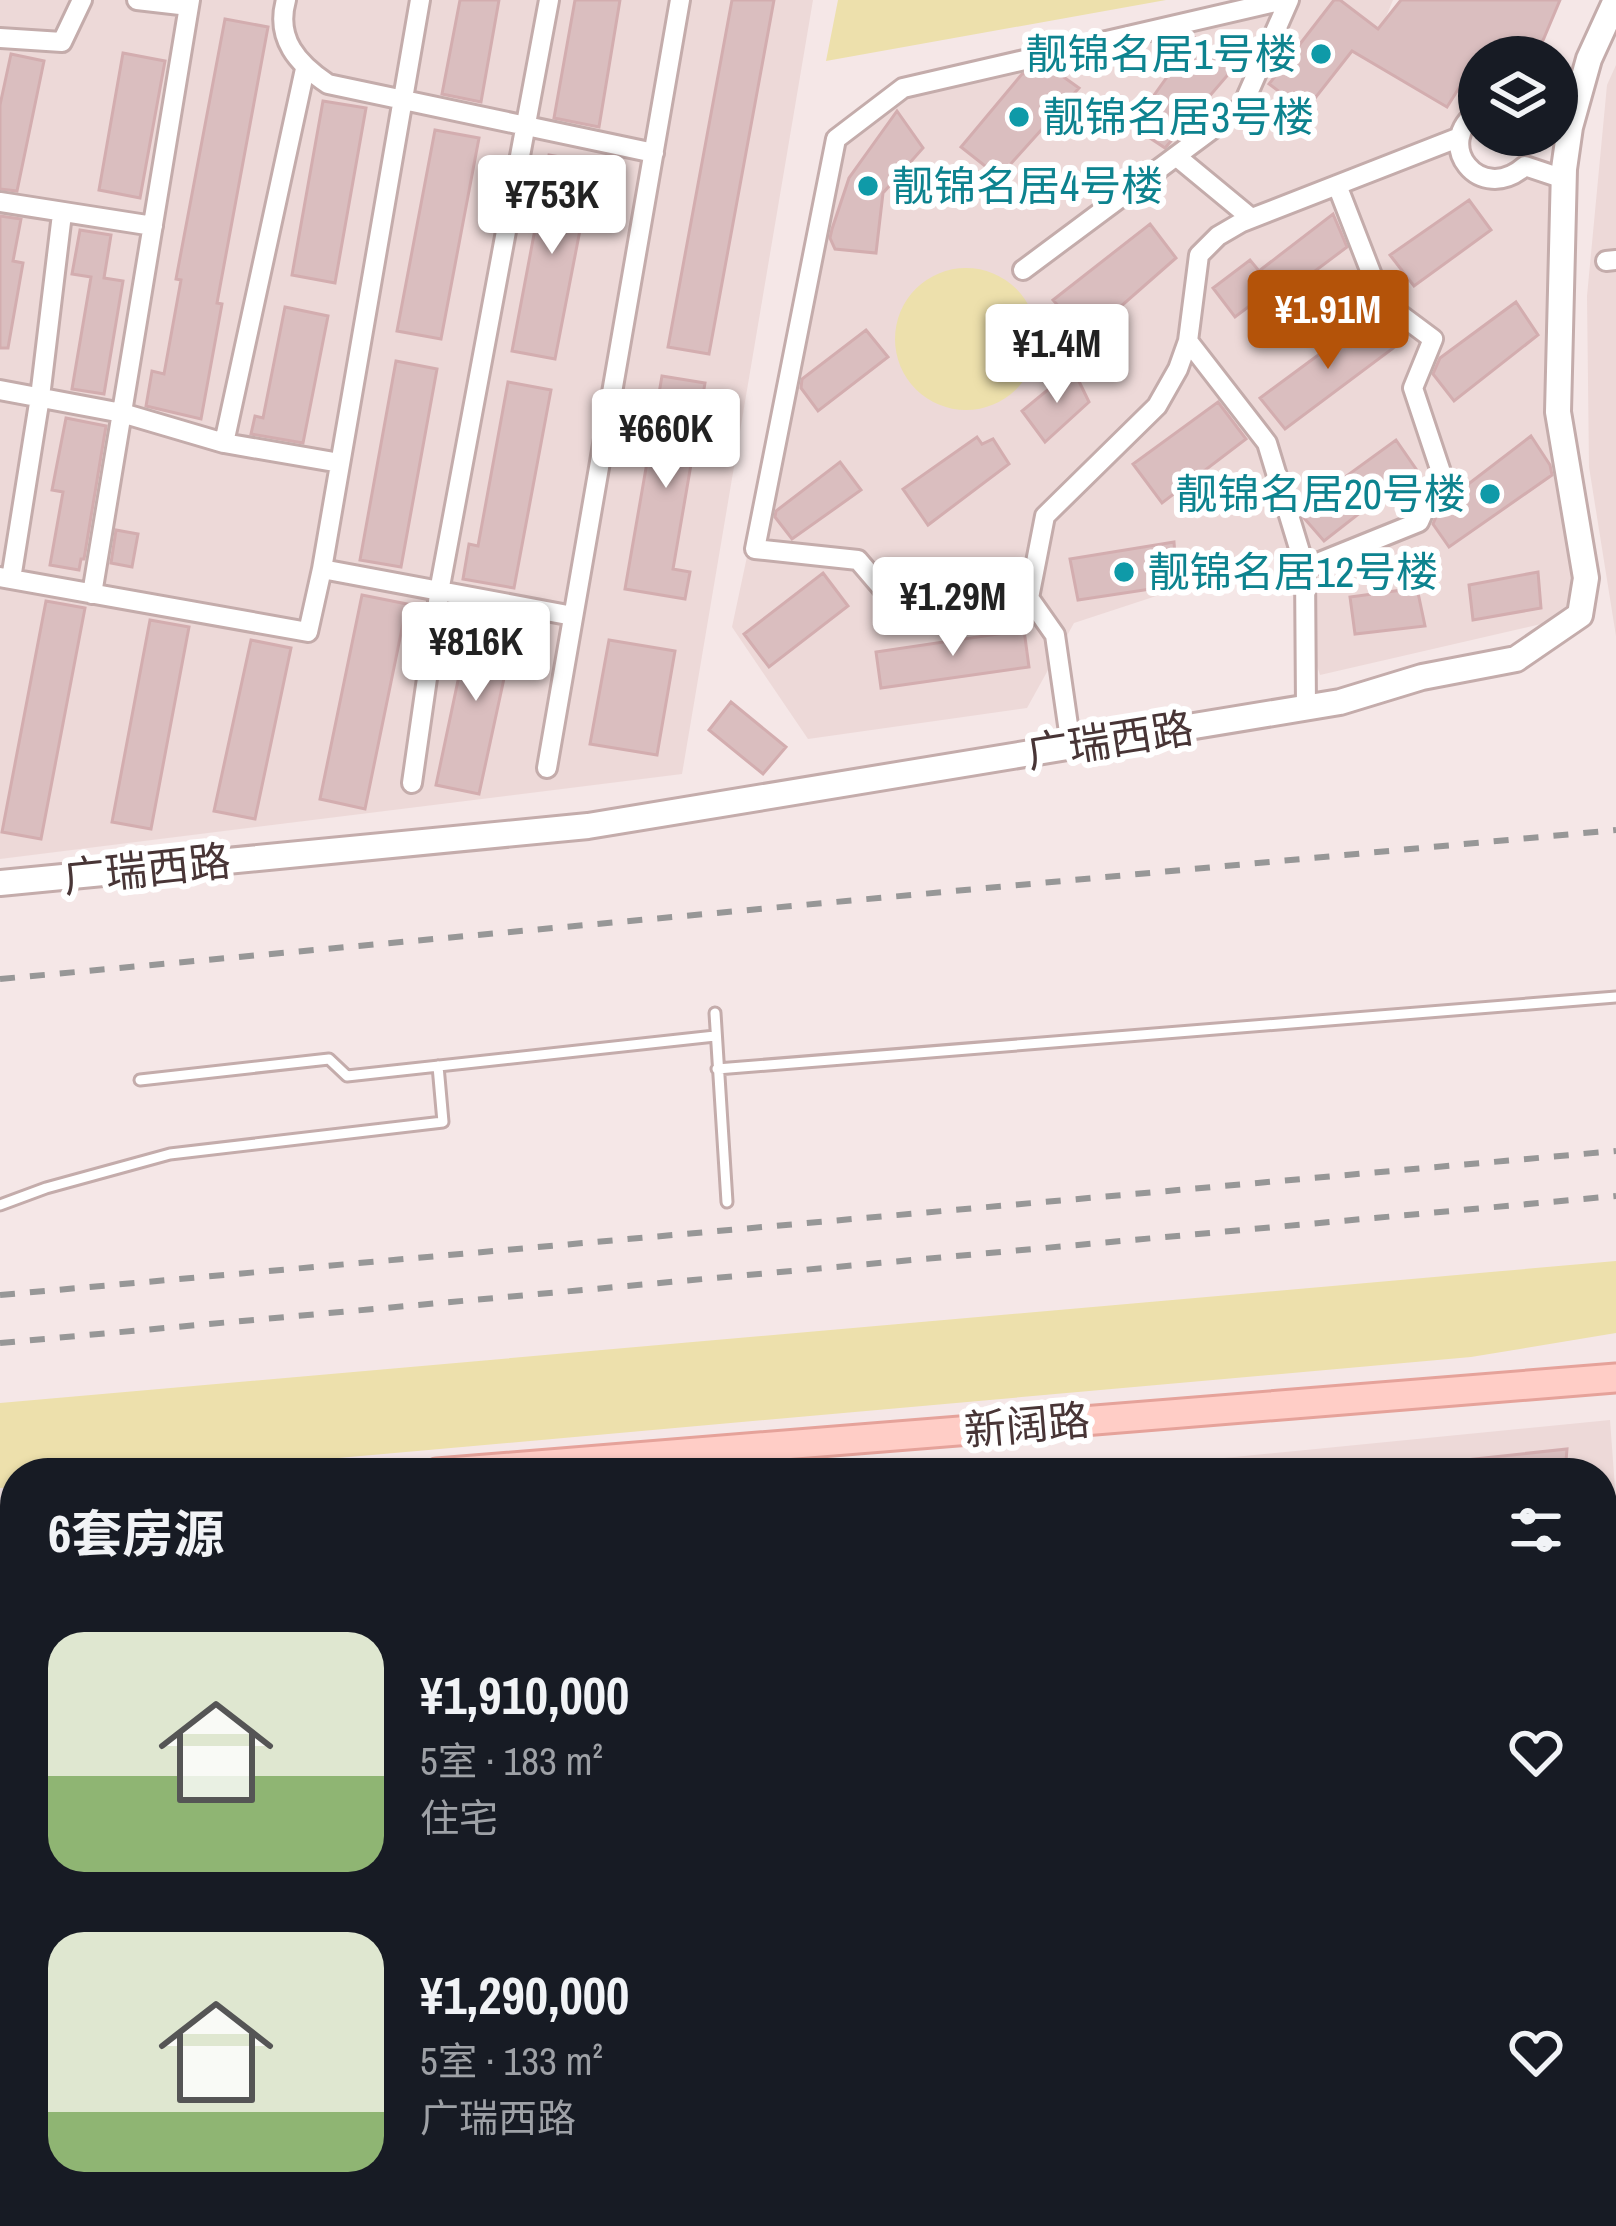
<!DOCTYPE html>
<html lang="zh">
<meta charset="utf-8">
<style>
:root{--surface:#171b24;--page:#242831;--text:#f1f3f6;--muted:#9ea1a6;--accent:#b45309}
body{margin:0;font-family:"Archivo Narrow","Noto Sans SC",sans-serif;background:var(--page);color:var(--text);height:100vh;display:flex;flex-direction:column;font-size:45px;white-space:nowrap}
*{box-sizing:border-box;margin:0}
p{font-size:39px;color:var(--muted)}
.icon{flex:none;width:66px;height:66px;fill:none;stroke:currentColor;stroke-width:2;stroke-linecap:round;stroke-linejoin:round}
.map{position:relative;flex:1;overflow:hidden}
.side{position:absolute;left:0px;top:1458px;width:1617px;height:768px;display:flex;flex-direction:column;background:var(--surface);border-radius:48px 48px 0 0;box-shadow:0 3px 9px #0004}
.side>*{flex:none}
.buttons{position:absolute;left:1458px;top:36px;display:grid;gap:24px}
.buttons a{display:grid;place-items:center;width:120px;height:120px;border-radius:50%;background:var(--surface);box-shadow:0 3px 9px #0004;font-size:60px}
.price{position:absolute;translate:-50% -102px;padding:0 27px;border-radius:12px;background:#fff;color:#222;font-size:39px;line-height:78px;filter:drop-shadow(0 3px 6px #0008)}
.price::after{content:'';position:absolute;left:50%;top:72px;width:36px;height:27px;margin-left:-18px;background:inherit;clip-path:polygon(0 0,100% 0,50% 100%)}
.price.selected{background:var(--accent);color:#fff}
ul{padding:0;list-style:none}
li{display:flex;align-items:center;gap:36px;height:300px;padding:0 48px}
li span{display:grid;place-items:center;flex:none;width:336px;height:240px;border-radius:36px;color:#555}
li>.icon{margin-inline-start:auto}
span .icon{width:144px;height:144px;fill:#fffc;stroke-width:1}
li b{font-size:51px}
h2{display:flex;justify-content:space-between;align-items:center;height:144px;padding:0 48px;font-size:51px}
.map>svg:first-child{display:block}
</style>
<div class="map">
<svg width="1616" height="2226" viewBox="0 0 1616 2226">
<rect width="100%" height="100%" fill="#f5e7e7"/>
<path fill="#edd9d8" d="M0,0H813L682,774L0,859Z
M1283,0H1393L1369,58L1422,83L1479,100V120L1459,146L1492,180L1525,166L1564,190L1558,412L1580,615L1320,675L1281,555L1074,623L1027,708L808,739L732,627L836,139L903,88Z
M1616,65V636L1589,467L1587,296L1607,85Z
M1610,1420L1616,1502V1842L1602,1845V1473H1073Z
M15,1577V2018L0,1843V1578Z"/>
<path fill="#f8d0d2" d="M1616,1893V2226H167L233,2211H1602V1896Z"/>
<path fill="#ede0ac" d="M838,0H1166L826,61Z
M895 339a71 71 0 1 1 142 0a71 71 0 1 1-142 0Z
M1616,1261V1333L1471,1357L171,1473H15V1487L0,1488V1403Z"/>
<path fill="#dabebf" stroke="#d3adaf" stroke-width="3" d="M460,0H499L481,102L442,94Z
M575,0H620L599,127L554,118Z
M732,0H774L709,354L668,347Z
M1334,0H1340L1378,29L1401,0H1560L1536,57H1479V79L1459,88L1447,107L1352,51L1305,111L1269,84Z
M225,19L268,27L217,303L222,304L201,419L146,406L152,371L164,374L181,280L176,279Z
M1195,38L1232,70L1165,148L1132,126Z
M123,53L165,61L140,198L99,190Z
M11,54L44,61L17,191L0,189V105Z
M1051,68L1079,88L999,177L961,147L1022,74Z
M323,101L366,108L335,283L292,275Z
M897,111L923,148L883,193L876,253L835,249L830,238L832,229L849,178Z
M435,130L479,138L441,339L397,331Z
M549,155L593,163L555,359L512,351Z
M1469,200L1491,230L1414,286L1390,255Z
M1333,214L1347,247L1279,298L1272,289L1235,317L1213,288L1250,260L1259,271Z
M0,216L21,219L13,261L23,263L8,348H0Z
M1150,224L1176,258L1086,337L1053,300Z
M80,230L111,235L104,278L123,281L104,394L72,389L91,277L72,274Z
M1516,302L1538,335L1454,401L1433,374L1440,358Z
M285,307L328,316L303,443L251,434L255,416L263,418Z
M1374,314L1396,346L1285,429L1260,398Z
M866,330L888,357L818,411L801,388L802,379Z
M396,361L437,369L401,567L360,560Z
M1073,369L1089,402L1045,442L1022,411Z
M662,376L705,383L673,569L690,572L685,599L625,589Z
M508,382L551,390L514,588L463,579L469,544L478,546Z
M1218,402L1246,439L1162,503L1133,464Z
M66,418L106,426L84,559H81L79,570L50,565L63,492L52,490Z
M1531,436L1550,465L1552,475L1449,547L1433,524L1441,505Z
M977,437L982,444L993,439L1009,464L928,525L903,489Z
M1396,440L1416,469L1324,541L1304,518L1301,509Z
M840,462L861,490L792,539L775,517L776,511Z
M116,530L138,534L132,567L111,563Z
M1174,542L1177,585L1078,600L1070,559Z
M1538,572L1541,608L1473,620L1469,585Z
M823,573L848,606L769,667L744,634Z
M1417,588L1425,626L1355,634L1350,597Z
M362,595L407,604L365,809L320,799Z
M46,601L85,608L41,839L2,832Z
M472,614L516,623L479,794L436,785Z
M150,620L189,627L151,829L112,822Z
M1024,630L1029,667L881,688L876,652Z
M251,640L291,648L255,819L214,811Z
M609,640L675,651L657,755L590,744Z
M731,702L786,747L763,774L709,730Z
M1567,1449L1565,1473H1447L1446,1462Z
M390,2211H476L479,2226H352V2219Z
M693,2211H1403L1406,2226H655V2219Z
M1494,2211H1616V2226H1497Z"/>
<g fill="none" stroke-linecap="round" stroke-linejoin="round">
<defs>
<path id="service" d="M715,1013L727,1202
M717,1069L1616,997
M140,1080L329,1059L347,1076L715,1036
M0,1205L46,1188L170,1154L443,1122L438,1066"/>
<path id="minor" d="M137,0L189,6
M286,0C275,39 298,64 328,84L654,153
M0,38L62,42L82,0
M1479,111C1431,143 1480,206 1525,166L1564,179
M1176,156L1251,218
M0,202L153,226
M1606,261L1616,260
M1023,270L1242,107L1289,0
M1188,341L1267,443L1305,568
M0,390L122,413L224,443L340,463
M224,443L305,69
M322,569L420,0
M0,577L308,632L322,569L573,616
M11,579L40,397L62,214
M92,594L190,0
M1029,598L910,621L858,560L755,549L836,139L903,88L1284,0
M1306,708L1305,568L1419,522L1441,472L1413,388L1433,339L1382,301L1337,185
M1071,746L1055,635L1029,598L1045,516L1157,406L1178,369L1188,341L1199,255L1218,236L1242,222L1460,137
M547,768L680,0
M412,783L441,581L549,0"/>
<path id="tertiary" d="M0,883L588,826L1340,702L1422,677L1516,659L1580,615L1586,578L1558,412L1564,169L1570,127L1589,59L1616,0
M1602,1865L1616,1862
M560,2211L564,2226
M583,2211L586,2226
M0,2222L105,2211"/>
<path id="secondary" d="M437,1473L1616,1378
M0,1521L15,1519"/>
</defs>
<use href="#service" stroke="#c4acab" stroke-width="15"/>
<use href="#minor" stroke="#c4acab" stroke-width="24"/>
<use href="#tertiary" stroke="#c4acab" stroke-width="30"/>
<use href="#secondary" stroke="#e5a29a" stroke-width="33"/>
<path stroke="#c49898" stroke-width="3" stroke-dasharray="6 6" stroke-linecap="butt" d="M1457,2211L1461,2226
M608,2223L665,2211"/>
<use href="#service" stroke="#fff" stroke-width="9"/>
<use href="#minor" stroke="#fff" stroke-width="18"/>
<use href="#tertiary" stroke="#fff" stroke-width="24"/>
<use href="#secondary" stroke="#ffcdc6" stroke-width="27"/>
<path stroke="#979797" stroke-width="6" stroke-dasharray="15 15" stroke-linecap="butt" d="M0,979L1616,830
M0,1295L1616,1151
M0,1343L1616,1196"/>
</g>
<g fill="#0f9aa8" stroke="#fff" stroke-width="4.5">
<circle cx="1321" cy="54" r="12"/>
<circle cx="1019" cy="117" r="12"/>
<circle cx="868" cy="186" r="12"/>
<circle cx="1490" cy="494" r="12"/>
<circle cx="1124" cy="572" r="12"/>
</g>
<g text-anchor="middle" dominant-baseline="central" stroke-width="12" stroke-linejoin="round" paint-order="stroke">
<g font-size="42" fill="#0d838f" stroke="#fff" text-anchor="start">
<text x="1297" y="54" text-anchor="end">靓锦名居1号楼</text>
<text x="1043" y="117">靓锦名居3号楼</text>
<text x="892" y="186">靓锦名居4号楼</text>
<text x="1466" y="494" text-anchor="end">靓锦名居20号楼</text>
<text x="1148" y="572">靓锦名居12号楼</text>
</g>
<g font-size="42" fill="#483536" stroke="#fff">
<text transform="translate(1110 740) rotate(-9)">广瑞西路</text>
<text transform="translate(147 869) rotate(-6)">广瑞西路</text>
<text transform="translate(1027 1425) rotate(-5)">新阔路</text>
</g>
</g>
</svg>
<div class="buttons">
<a><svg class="icon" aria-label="layers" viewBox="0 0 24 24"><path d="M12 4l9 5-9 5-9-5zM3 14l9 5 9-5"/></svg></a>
</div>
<b class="price" style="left:552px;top:257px">¥753K</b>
<b class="price selected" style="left:1328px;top:372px">¥1.91M</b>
<b class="price" style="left:1057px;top:406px">¥1.4M</b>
<b class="price" style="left:666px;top:491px">¥660K</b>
<b class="price" style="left:953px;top:659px">¥1.29M</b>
<b class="price" style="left:476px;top:704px">¥816K</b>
<section class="side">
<h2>6套房源<svg class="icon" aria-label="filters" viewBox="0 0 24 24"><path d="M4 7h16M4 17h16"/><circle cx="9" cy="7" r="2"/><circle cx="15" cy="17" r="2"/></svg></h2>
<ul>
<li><span style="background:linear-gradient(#dfe7d0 60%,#8fb573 0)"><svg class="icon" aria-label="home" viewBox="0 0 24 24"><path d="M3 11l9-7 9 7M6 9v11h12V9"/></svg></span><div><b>¥1,910,000</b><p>5室 · 183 m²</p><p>住宅</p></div><svg class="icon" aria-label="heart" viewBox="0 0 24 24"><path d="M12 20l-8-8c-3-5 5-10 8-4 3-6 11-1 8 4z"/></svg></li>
<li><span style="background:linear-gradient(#dfe7d0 75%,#8fb573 0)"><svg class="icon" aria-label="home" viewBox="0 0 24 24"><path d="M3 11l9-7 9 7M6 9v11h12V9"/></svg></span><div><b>¥1,290,000</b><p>5室 · 133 m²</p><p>广瑞西路</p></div><svg class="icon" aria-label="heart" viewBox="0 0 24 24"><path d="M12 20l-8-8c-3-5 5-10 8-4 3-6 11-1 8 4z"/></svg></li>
</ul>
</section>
</div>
